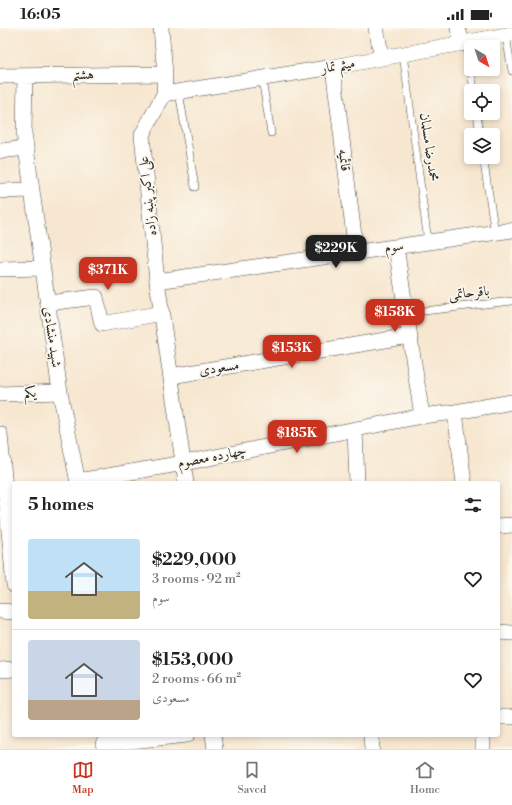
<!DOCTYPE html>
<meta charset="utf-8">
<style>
:root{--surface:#fff;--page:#f6f6f6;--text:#222;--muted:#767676;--line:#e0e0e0;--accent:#c8321e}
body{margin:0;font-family:"Libre Bodoni",Amiri,serif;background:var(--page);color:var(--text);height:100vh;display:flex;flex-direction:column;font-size:15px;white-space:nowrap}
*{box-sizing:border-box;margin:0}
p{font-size:13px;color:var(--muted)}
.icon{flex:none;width:22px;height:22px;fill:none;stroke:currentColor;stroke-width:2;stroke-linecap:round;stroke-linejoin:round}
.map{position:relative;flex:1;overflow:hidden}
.sheet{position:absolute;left:12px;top:453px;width:488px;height:256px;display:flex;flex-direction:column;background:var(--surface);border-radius:4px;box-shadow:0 2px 6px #0003}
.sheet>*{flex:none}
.needle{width:26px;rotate:141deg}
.fabs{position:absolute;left:464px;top:12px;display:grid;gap:8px}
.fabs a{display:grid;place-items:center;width:36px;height:36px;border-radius:4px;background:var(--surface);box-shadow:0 2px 6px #0003;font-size:20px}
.price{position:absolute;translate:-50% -34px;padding:0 9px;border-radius:8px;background:var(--accent);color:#fff;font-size:13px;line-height:26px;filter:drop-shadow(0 1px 2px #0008)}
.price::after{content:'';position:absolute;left:50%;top:24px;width:12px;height:9px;margin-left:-6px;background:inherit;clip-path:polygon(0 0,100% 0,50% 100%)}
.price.selected{background:#222;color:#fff}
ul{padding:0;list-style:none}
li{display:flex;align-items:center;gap:12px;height:100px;padding:0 16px}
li+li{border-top:1px solid var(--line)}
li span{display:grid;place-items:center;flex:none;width:112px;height:80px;border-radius:4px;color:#555}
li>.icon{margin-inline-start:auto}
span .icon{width:48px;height:48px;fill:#fffc;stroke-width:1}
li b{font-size:17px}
h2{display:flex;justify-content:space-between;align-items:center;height:48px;padding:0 16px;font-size:17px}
.status{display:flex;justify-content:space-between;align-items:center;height:28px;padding:0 20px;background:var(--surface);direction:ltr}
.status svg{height:11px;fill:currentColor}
.dock{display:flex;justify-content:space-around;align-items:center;height:56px;border-top:1px solid var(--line);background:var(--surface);font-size:11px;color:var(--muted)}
.dock a{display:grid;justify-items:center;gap:2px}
.dock .selected{color:var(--accent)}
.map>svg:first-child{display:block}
</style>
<div class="status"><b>16:05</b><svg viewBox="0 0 49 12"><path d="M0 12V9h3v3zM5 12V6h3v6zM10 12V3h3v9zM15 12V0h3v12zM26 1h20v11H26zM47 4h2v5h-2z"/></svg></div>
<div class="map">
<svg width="512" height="721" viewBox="0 0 512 721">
<rect width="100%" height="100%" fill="#fbf7ec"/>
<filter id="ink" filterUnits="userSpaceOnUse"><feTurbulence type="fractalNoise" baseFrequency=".025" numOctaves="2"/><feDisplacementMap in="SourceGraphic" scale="8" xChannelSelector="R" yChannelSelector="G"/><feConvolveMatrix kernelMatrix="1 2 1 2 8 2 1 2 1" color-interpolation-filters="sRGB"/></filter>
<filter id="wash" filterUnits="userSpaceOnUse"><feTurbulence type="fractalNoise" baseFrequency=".012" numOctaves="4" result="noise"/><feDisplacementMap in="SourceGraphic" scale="16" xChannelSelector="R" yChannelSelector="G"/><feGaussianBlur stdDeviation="0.9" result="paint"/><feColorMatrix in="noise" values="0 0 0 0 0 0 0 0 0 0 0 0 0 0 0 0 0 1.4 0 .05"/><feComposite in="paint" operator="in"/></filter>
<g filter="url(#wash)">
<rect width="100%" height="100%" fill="#f7e7d0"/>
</g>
<g filter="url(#ink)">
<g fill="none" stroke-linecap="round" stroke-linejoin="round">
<defs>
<path id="lane" d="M506,8L512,43
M467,15L474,63
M403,26L428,214
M262,51L271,105
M179,64L195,159
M477,85L480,107
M483,129L495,205
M406,285L512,273"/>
<path id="street" d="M161,0L165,46L164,66L142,107L157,253L186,455
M376,0L382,30
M458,0L462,16
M333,39L356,224
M0,48L165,46
M25,48L24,105L60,364L78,455
M164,66L333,39L512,6
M0,123L26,120
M0,163L32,162
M396,219L422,388
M0,241L43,240
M157,253L512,202
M48,275L96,269L102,296L162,285
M171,348L409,308
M0,366L60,364
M455,384L464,455
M355,401L357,455
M0,406L14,557
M78,453L184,435L422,388L455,384L512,374
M498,498L512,497
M0,583L14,584
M498,604L512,605
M0,642L14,641
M498,689H512
M213,707L215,721
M371,707L372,721
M483,707V721
M103,716L187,707"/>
</defs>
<use href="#lane" stroke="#4a4744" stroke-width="8"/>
<use href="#street" stroke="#4a4744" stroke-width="16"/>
<use href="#lane" stroke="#fff" stroke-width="7"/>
<use href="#street" stroke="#fff" stroke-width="15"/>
</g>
</g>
<g text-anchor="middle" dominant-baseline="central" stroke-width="3.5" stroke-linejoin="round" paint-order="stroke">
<g font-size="14" fill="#2b2b2b" stroke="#fbf7ec">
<text transform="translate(338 38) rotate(-10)">میثم تمار</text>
<text transform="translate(83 47) rotate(-1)">هشتم</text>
<text transform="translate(429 119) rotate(82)">محمدرضا مسلمان</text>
<text transform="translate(344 132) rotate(83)">قائمیه</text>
<text transform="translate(148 168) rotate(-96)">علی اکبر پنبه زاده</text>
<text transform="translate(394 219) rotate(-8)">سوم</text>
<text transform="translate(469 265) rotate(-6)">باقرحاتمی</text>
<text transform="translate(52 309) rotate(82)">شهید منشادی</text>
<text transform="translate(219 340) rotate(-9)">مسعودی</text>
<text transform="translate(30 365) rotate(-3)">یکم</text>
<text transform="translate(212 429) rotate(-11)">چهارده معصوم</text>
</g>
</g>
</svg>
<div class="fabs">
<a><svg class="needle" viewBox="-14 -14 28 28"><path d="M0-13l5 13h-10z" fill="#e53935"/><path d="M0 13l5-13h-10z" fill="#767676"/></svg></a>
<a><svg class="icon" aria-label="locate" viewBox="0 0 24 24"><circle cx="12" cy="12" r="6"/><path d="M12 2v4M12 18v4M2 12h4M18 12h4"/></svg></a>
<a><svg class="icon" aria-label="layers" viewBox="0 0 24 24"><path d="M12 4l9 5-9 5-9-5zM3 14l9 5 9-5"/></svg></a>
</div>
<b class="price selected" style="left:336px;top:241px">$229K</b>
<b class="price" style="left:108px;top:263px">$371K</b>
<b class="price" style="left:395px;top:305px">$158K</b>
<b class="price" style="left:292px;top:341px">$153K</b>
<b class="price" style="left:297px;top:426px">$185K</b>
<section class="sheet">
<h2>5 homes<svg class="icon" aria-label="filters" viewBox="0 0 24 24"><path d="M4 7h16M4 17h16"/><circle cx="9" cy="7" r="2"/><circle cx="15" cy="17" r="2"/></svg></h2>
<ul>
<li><span style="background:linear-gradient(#bfe0f5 65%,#c2b280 0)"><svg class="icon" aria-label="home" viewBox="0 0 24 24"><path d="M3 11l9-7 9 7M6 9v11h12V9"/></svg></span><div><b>$229,000</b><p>3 rooms · 92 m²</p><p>سوم</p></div><svg class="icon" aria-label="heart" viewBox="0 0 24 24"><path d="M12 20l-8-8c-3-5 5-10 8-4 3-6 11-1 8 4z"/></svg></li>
<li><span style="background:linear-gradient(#c9d6e8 75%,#b9a48a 0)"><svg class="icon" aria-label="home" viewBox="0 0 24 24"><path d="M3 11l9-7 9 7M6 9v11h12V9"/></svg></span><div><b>$153,000</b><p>2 rooms · 66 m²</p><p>مسعودی</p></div><svg class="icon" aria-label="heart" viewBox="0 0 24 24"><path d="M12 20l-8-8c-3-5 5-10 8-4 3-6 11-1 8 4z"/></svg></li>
</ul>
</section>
</div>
<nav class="dock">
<a class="selected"><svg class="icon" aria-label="map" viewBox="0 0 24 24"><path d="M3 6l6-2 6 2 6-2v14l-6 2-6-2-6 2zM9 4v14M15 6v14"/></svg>Map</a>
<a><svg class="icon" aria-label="saved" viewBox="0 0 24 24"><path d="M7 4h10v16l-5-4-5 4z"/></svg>Saved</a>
<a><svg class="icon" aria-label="home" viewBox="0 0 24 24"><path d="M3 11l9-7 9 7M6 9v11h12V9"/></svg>Home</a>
</nav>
